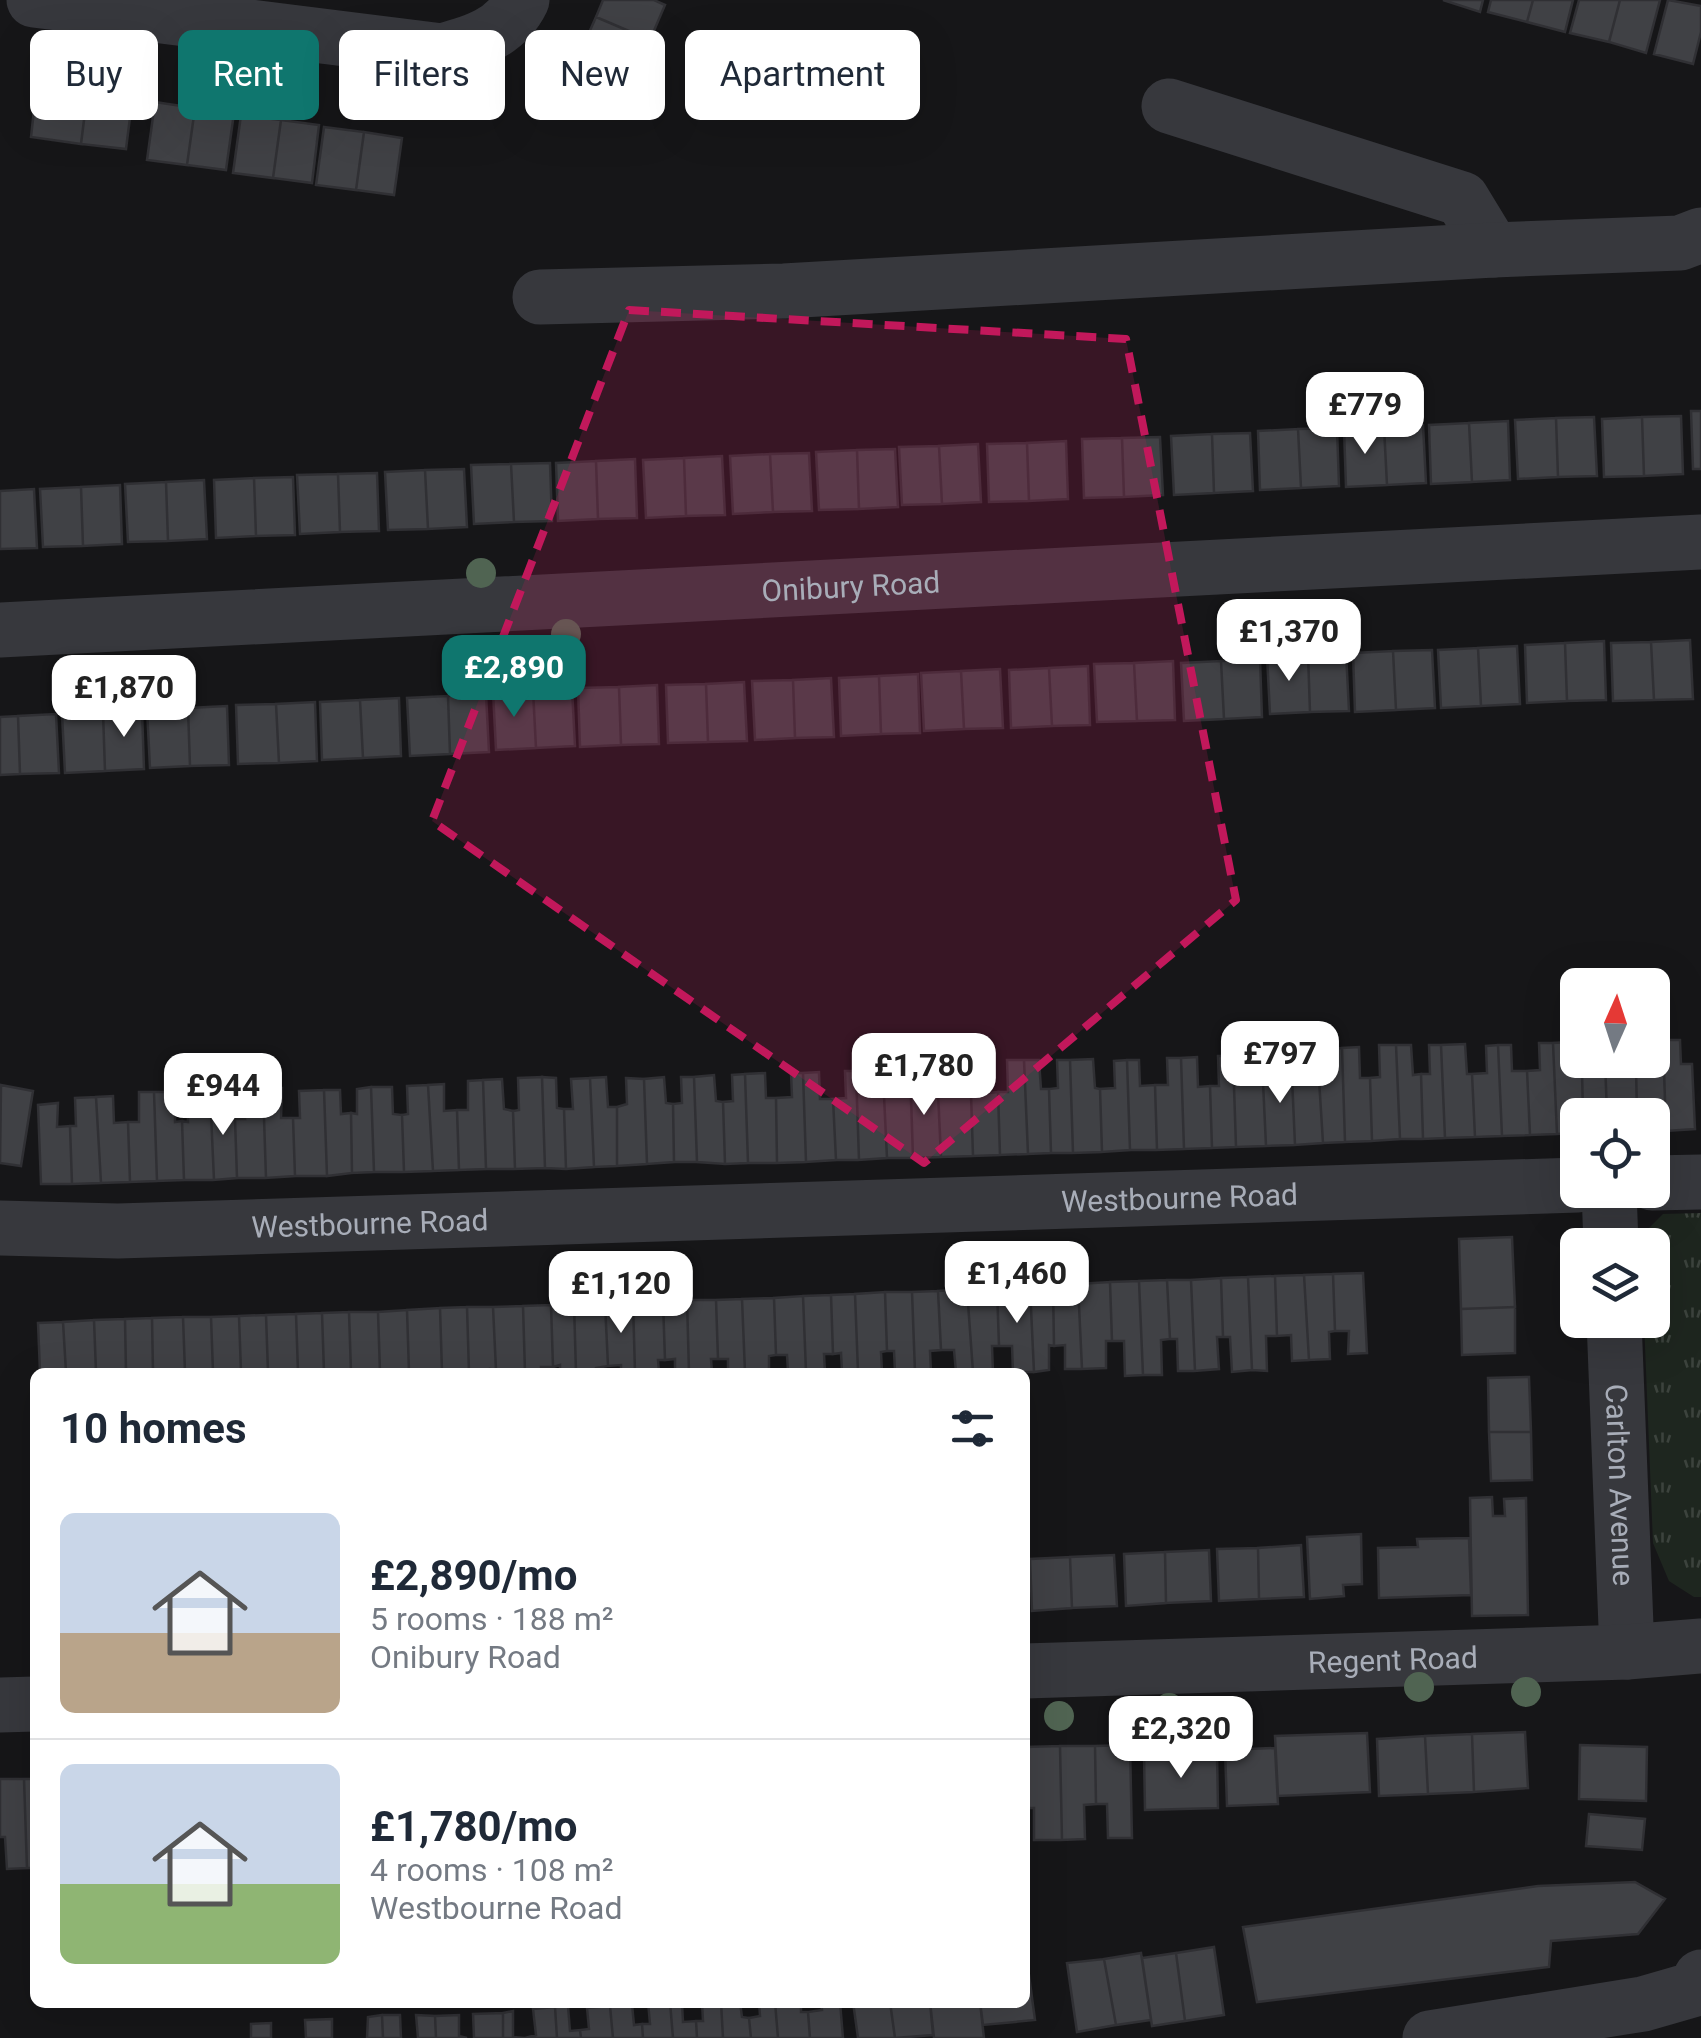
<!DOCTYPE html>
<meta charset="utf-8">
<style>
:root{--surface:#fff;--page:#f2f2f3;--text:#1f2937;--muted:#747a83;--line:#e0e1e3;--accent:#0f766e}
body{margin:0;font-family:Roboto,sans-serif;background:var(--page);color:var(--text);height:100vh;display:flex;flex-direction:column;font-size:38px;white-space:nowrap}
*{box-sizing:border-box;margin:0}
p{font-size:32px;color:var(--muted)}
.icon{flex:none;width:55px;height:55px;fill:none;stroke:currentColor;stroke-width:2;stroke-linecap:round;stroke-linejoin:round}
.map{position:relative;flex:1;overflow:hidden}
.details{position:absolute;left:30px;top:1368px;width:1000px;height:640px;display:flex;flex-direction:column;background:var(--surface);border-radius:15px;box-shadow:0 10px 40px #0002}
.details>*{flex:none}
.hud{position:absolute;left:30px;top:30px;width:1000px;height:90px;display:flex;gap:20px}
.needle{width:65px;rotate:3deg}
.fabs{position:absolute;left:1560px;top:968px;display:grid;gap:20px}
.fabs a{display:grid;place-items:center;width:110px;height:110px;border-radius:15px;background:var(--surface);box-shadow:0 10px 40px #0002;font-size:50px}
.price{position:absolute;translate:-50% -85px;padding:0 22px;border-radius:20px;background:#fff;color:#222;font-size:32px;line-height:65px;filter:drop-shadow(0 2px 5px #0008)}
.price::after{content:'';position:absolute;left:50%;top:60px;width:30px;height:22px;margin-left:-15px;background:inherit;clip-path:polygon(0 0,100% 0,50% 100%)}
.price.active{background:var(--accent);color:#fff}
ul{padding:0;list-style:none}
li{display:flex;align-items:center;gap:30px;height:250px;padding:0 30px}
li+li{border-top:2px solid var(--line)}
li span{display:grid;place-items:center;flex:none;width:280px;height:200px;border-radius:15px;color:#555}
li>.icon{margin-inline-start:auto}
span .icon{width:120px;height:120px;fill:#fffc;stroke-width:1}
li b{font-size:42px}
h2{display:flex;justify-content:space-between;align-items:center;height:120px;padding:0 30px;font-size:42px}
.pill{padding:0 35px;border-radius:15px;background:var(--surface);box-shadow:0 10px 40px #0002;font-size:35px;line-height:90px}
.pill.active{background:var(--accent);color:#fff}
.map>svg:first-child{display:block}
</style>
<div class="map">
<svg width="1701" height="2038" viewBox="0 0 1701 2038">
<defs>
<pattern id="grass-tufts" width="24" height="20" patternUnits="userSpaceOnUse" patternTransform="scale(2.5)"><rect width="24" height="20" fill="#1e261f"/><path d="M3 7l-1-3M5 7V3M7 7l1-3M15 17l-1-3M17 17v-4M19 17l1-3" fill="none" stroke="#3c433d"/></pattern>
</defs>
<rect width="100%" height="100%" fill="#161618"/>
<path fill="url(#grass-tufts)" d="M1701,1213V1597H1694L1669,1581L1653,1543L1644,1320H1652V1245H1644L1645,1232L1663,1214Z"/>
<path fill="#404145" stroke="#303034" stroke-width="2.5" d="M603,0H654L665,5L650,40L596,17Z
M1443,0H1483L1480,12Z
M1491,0H1533L1527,22L1488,12Z
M1533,0H1573L1565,32L1527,22Z
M1579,0H1620L1609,42L1570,33Z
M1620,0H1660L1646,53L1609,42Z
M1668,0L1701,6V32L1693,64L1654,54Z
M596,17L650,40L633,77L580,53Z
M37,82L88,88L81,144L31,137Z
M88,88L133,94L126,149L81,144Z
M155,102L195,108L187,165L147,160Z
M195,108L234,113L226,170L187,165Z
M241,115L281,120L273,178L233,173Z
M281,120L319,125L312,183L273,178Z
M324,127L364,132L356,190L316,185Z
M364,132L402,138L394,195L356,190Z
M1691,411H1701V469H1693Z
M1681,416L1683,474L1644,476L1642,417Z
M1594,417L1597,476L1558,477L1556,418Z
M1642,417L1644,476L1604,477L1602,419Z
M1556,418L1558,477L1518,479L1515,420Z
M1508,421L1510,480L1472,482L1469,423Z
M1469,423L1472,482L1431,484L1429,425Z
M1423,425L1426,483L1387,485L1384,427Z
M1384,427L1387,485L1346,487L1344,429Z
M1337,428L1339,486L1301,488L1298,429Z
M1298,429L1301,488L1260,490L1258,431Z
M1250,433L1253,491L1214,493L1212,434Z
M1212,434L1214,493L1174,495L1171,436Z
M1160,437L1163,495L1124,497L1122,438Z
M1122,438L1124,497L1084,498L1082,439Z
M1066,441L1068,499L1029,501L1027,443Z
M1027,443L1029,501L989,502L987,444Z
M978,444L981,502L942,504L939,446Z
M939,446L942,504L902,505L899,447Z
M895,449L898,507L859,509L857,450Z
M857,450L859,509L819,510L816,452Z
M809,453L812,511L773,512L770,454Z
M770,454L773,512L733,514L730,456Z
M722,456L725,515L686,516L684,458Z
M684,458L686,516L646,518L643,460Z
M635,459L637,518L598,519L596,461Z
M596,461L598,519L558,521L556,463Z
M550,463L552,521L514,522L511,464Z
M511,464L514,522L474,524L471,465Z
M464,469L467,527L428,529L425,470Z
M425,470L428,529L388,530L385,472Z
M377,473L379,531L340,532L338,474Z
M338,474L340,532L300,534L297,475Z
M293,477L295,535L256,536L254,478Z
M254,478L256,536L216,538L214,480Z
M204,480L207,539L168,541L166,482Z
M166,482L168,541L128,542L125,484Z
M120,485L122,544L83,546L81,487Z
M81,487L83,546L43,547L40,489Z
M34,489L37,548L0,549V491Z
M1690,640L1693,699L1654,700L1651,642Z
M1604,641L1606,700L1567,701L1565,643Z
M1651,642L1654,700L1613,701L1611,643Z
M1565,643L1567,701L1527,703L1525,645Z
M1517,646L1520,704L1481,706L1478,648Z
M1478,648L1481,706L1441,708L1438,650Z
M1432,650L1435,708L1396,710L1393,651Z
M1393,651L1396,710L1355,712L1353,653Z
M1346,652L1349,711L1310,712L1308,654Z
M1308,654L1310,712L1270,714L1267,656Z
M1260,659L1262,717L1224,719L1221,661Z
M1173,661L1175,720L1137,721L1134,663Z
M1221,661L1224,719L1184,721L1181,663Z
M1134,663L1137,721L1097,722L1094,664Z
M1088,666L1090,725L1052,726L1049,668Z
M1049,668L1052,726L1011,728L1009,670Z
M1000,669L1003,728L964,729L961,671Z
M961,671L964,729L924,731L921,673Z
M918,674L920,733L881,734L879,676Z
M879,676L881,734L841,736L839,678Z
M831,678L834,737L795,738L793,680Z
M793,680L795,738L755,740L752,681Z
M744,682L747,741L708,742L706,684Z
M706,684L708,742L668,743L666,685Z
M657,685L659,744L621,745L619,687Z
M619,687L621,745L580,747L578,688Z
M572,688L575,746L536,748L533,690Z
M533,690L536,748L496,750L493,692Z
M486,694L489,752L450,754L448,696Z
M448,696L450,754L410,756L407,698Z
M399,698L401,756L363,758L360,700Z
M360,700L363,758L322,760L320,702Z
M315,702L317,761L279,763L276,704Z
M276,704L279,763L238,764L236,705Z
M227,706L229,765L190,766L188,708Z
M188,708L190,766L150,768L147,709Z
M142,710L144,769L105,771L103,712Z
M103,712L105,771L65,773L62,714Z
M56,714L59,773L20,774L18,716Z
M18,716L20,774L0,775V717Z
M1663,1040H1680L1681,1064H1692L1695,1129L1666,1131Z
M1663,1040L1666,1131H1652V1115H1637L1636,1067L1650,1066L1652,1041Z
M1569,1042L1570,1072L1582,1071L1583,1115H1578V1133L1557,1134L1553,1043Z
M1539,1043H1553L1557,1134L1530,1135L1527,1071L1540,1070Z
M1465,1044L1467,1074H1472L1475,1137L1445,1138L1441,1045Z
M1379,1045H1396L1400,1139L1372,1141L1370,1078L1380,1077Z
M1396,1045H1411L1413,1075L1421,1074L1423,1139H1400Z
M1429,1045H1441L1445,1138L1423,1139L1421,1074H1430Z
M1498,1045H1511L1512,1071H1527L1530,1135L1502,1136Z
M1498,1045L1502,1136L1475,1137L1472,1074L1487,1073L1486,1046Z
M1359,1047L1360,1078H1370L1372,1141L1345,1142L1342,1048Z
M1342,1048L1345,1142L1323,1143L1319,1079L1327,1078L1326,1049Z
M1254,1055L1255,1082H1263L1266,1146L1236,1147L1233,1056Z
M1291,1055H1308L1309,1079H1319L1323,1143L1295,1145Z
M1291,1055L1295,1145L1266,1146L1263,1082L1278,1081L1277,1056Z
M1218,1056H1233L1236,1147L1212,1148L1210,1086H1219Z
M1197,1057L1198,1087L1210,1086L1212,1148L1184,1149L1181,1058Z
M1167,1058H1181L1184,1149L1157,1150L1155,1085H1168Z
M1093,1059L1095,1088L1100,1089L1102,1152L1073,1153L1070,1060Z
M1007,1060H1024L1028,1154L1000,1155L998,1092H1008Z
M1024,1060H1039L1041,1089H1049L1051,1153L1028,1154Z
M1057,1060H1070L1073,1153H1051L1049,1089L1058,1088Z
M1127,1060L1130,1150L1102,1152L1100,1089L1115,1088L1114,1061Z
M1127,1060H1139L1140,1086L1155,1085L1157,1150H1130Z
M1591,1060H1605L1607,1115H1583L1582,1071H1591Z
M1605,1060H1627V1067H1636L1637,1115H1607Z
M988,1062V1093L998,1092L1000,1155L973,1156L970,1063Z
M954,1063H970L973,1156L941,1157L938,1092H955Z
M894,1067H910L913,1158H887L884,1096L895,1095Z
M910,1067H924L925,1092H938L941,1157L913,1158Z
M872,1070L873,1096H884L887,1158L859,1160L856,1071Z
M845,1071H856L859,1160H836L833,1099L846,1098Z
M819,1072L820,1099H833L836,1160L806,1162L803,1073Z
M765,1073L766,1098H776L777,1163H748L745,1074Z
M791,1073H803L806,1162L777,1163L776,1098L792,1097Z
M745,1074L748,1163L725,1164L723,1102L733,1101L732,1075Z
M714,1075L716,1101L723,1102L725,1164L697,1162L694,1077Z
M542,1077L556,1078L557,1108L564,1109L566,1169L545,1168Z
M542,1077L545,1168L515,1169L513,1111L519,1110L518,1078Z
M606,1077L608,1107H617V1166L594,1167L590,1078Z
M664,1077L666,1103L673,1104L674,1162L647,1164L644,1079Z
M681,1077H694L697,1162H674L673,1104L682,1103Z
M590,1078L594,1167L566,1169L564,1109H573L571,1079Z
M626,1078L644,1079L647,1164L617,1166V1107L627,1104Z
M502,1079L504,1109L513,1111L515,1169H486L483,1080Z
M483,1080L486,1169L459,1170L457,1110H468V1081Z
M444,1084V1111L457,1110L459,1170L433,1171L428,1085Z
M1,1085L33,1091L21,1166L0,1163Z
M428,1085L433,1171L404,1172L402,1115L408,1114L407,1086Z
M371,1087H392L393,1114L402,1115L404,1172H374Z
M371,1087L374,1172L352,1173L351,1113L357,1114V1089Z
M263,1088H282L281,1118H293L295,1176L266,1178Z
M263,1088L266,1178H237L235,1119H245L243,1090Z
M227,1090L228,1119H235L237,1178L214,1180L210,1092Z
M324,1090H340L341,1114L351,1113L352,1173L327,1176Z
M324,1090L327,1176H295L293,1118H300L299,1091Z
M139,1092H154L157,1181L130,1182L128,1122H139Z
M154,1092H175V1122L182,1121L184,1180L157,1181Z
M187,1092H210L214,1180H184L182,1121L188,1122Z
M113,1096L114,1123L128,1122L130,1182L101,1183L96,1097Z
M96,1097L101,1183L72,1184L70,1126H76L75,1098Z
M58,1103L57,1127L70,1126L72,1184H41L38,1105Z
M1512,1237L1515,1307L1461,1309L1459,1239Z
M1363,1273L1367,1353L1348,1354L1349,1331H1335L1333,1274Z
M1333,1274L1335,1331L1329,1332L1330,1359L1309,1360L1304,1275Z
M1304,1275L1309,1360L1292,1361L1291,1335L1277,1336L1275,1276Z
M1275,1276L1277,1336H1266L1267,1371L1252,1370L1248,1277Z
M1248,1277L1252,1370L1232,1372L1230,1337H1223L1221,1278Z
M1221,1278L1223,1337H1217L1219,1369L1195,1371L1191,1280Z
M1167,1280H1191L1195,1371H1178L1177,1339H1170Z
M1167,1280L1170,1339L1161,1340L1162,1375H1143L1139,1281Z
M1139,1281L1143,1375L1125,1376L1124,1341H1112L1110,1282Z
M1110,1282L1112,1341H1106V1368L1082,1369L1078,1284Z
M1078,1284L1082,1369H1065V1345L1054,1346L1053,1286Z
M1053,1286L1054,1346L1049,1345V1370L1034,1372L1030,1287Z
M1030,1287L1034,1372H1013L1012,1346H999L997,1288Z
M997,1288L999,1346H992L993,1372H973L967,1289Z
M967,1289L973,1372H956L954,1350H941L938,1291Z
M938,1291L941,1350L930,1351L931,1372H915L912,1292Z
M885,1292L887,1351L881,1352L882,1372H858L855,1294Z
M885,1292H912L915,1372H895L894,1351H887Z
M855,1294L858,1372H842L841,1353L833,1354L831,1295Z
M831,1295L833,1354H824L825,1372H806L803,1296Z
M803,1296L806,1372H788L787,1355H776L774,1298Z
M774,1298L776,1355L769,1356V1372H745L742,1299Z
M742,1299L745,1372H728V1359H718L716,1300Z
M687,1300H716L718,1359H711L712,1372H689Z
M687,1300L689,1372H675V1359L665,1360L663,1301Z
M663,1301L665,1360H658L659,1372H635L633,1302Z
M633,1302L635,1372H621V1365L608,1366L605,1303Z
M605,1303L608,1366L596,1368V1372H576L574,1304Z
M574,1304L576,1372H560V1365L553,1367L551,1305Z
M551,1305L553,1367H541V1372H525L523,1306Z
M523,1306L525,1372L496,1370L493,1307Z
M467,1307L469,1372H442L440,1308Z
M467,1307H493L496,1370L490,1369V1372H469Z
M1515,1307V1353L1462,1355L1461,1309Z
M440,1308L442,1372H409L407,1310Z
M407,1310L409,1372H380L378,1312Z
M349,1312L351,1372H324L322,1313Z
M349,1312H378L380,1372H351Z
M322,1313L324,1372H298L296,1314Z
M296,1314L298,1372H268L266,1315Z
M266,1315L268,1372H241L239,1316Z
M239,1316L241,1372H213L211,1317Z
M183,1317L185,1372H153L152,1318Z
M183,1317H211L213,1372H185Z
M152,1318L153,1372H126L125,1319Z
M125,1319L126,1372H96L94,1320Z
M94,1320L96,1372H66L63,1322Z
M63,1322L66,1372H40L38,1323Z
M1529,1377L1531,1432H1489L1488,1378Z
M1489,1432H1531L1532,1480L1491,1481Z
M1492,1497L1493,1516H1505L1504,1499L1526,1498L1528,1615L1472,1616L1470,1498Z
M1361,1534L1362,1584L1343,1585L1344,1596L1310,1599L1307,1537Z
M1469,1538L1471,1595L1379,1598L1378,1548L1418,1547L1417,1539Z
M1301,1545L1304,1597L1259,1599L1258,1548Z
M1258,1548L1259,1599L1219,1601L1217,1549Z
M1209,1550L1211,1601L1166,1603L1165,1552Z
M1165,1552L1166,1603L1126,1606L1124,1554Z
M1114,1555L1117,1606L1072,1608L1070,1557Z
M1070,1557L1072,1608L1032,1611L1030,1559Z
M1525,1732L1528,1788L1474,1792L1472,1734Z
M1367,1733L1370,1792L1278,1796L1275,1736Z
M1472,1734L1474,1792L1428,1794L1425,1736Z
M1425,1736L1428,1794L1379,1796L1377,1739Z
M1130,1745L1132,1838H1108L1107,1804H1096L1095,1746Z
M1580,1745L1647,1747L1646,1801L1579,1799Z
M1060,1746L1062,1840H1034V1808H1025V1747Z
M1060,1746H1095L1096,1804L1084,1805L1085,1839L1062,1840Z
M1275,1748L1278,1804L1227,1806L1225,1750Z
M1217,1752L1218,1808L1145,1810L1144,1754Z
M0,1779H24L27,1868L7,1869L5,1837H0Z
M24,1779H35V1868H27Z
M1589,1814L1645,1819L1642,1850L1586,1846Z
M1635,1882L1665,1899L1638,1934L1551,1941L1549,1967L1257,2002L1243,1927L1538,1886Z
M1214,1947L1224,2015L1185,2021L1176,1953Z
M1026,1953L1035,2020L983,2025L980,2002H1025Z
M1141,1953L1151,2020L1116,2025L1104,1959Z
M1176,1953L1185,2021L1152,2026L1142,1958Z
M1104,1959L1116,2025L1077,2032L1067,1963Z
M648,2002H670L673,2038H643L642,2024H650Z
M670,2002H682L683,2022L696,2021L697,2038H673Z
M702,2002H721L723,2038H697L696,2021H703Z
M721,2002H740L742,2017L749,2018L751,2038H723Z
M759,2002H775L778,2038H751L749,2018L760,2016Z
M775,2002H801V2012H808L810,2038H778Z
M821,2002H840L843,2038H810L808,2012L822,2010Z
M853,2002H890L895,2038H858Z
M890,2002H930L933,2035L895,2038Z
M930,2002H980L984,2038H934Z
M632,2004L634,2025L642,2024L643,2038H613L610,2006Z
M568,2006L570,2031L580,2030L581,2038H557L555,2007Z
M610,2006L613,2038H581L580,2030L589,2029L587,2008Z
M555,2007L557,2038H525L536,2035L533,2009Z
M513,2011V2037L525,2038H503V2013Z
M503,2013V2038H474L473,2014Z
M382,2015L383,2038H367L368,2017Z
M382,2015H400L401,2038H383Z
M416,2015L435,2016L436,2038H418Z
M459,2015V2036L467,2038H436L435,2016Z
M332,2019V2038H306L305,2020Z
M271,2023V2038H251V2024Z"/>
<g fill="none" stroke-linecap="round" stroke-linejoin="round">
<g stroke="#37383d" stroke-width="55">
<path d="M34,0L442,51C475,42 506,33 522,0"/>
<path d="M1169,106L1462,199L1493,250"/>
<path d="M540,297L784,291L1493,250L1680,243L1701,235"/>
<path id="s1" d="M0,630L1701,542"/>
<path d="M1652,1183L1701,1182"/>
<path d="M1609,1190L1611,1245"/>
<path id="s2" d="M0,1228L118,1231L1578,1185"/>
<path id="s3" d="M1614,1320L1627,1652"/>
<path id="s4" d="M1025,1671L1627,1652L1701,1646"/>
<path d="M0,1705L35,1704"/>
<path d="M1430,2038L1643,2004L1695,1989L1701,1977"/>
</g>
</g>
<g fill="#506452">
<circle cx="481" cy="573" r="15"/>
<circle cx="566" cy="634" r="15"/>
<circle cx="1419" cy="1687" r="15"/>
<circle cx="1526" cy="1692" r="15"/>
<circle cx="1169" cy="1708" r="15"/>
<circle cx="1059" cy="1716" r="15"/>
</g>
<path fill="#c2185b" fill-opacity="0.2" stroke="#c2185b" stroke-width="8" stroke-dasharray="20 12" stroke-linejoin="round" d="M629,310L1126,339L1236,900L924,1163L432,821Z"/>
<g text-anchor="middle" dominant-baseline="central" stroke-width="8" stroke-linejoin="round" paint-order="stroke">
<g font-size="30" fill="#a8adb8" stroke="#111113">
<text stroke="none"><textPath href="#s1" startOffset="852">Onibury Road</textPath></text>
<text stroke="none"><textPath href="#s2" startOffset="1180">Westbourne Road</textPath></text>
<text stroke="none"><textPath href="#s2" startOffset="370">Westbourne Road</textPath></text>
<text stroke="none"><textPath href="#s3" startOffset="165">Carlton Avenue</textPath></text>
<text stroke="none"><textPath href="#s4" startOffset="368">Regent Road</textPath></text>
</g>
</g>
</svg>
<div class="fabs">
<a><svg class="needle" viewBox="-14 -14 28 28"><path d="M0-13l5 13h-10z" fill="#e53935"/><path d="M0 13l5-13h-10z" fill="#747a83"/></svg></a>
<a><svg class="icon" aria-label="locate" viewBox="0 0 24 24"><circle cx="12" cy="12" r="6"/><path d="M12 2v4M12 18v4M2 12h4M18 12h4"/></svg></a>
<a><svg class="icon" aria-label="layers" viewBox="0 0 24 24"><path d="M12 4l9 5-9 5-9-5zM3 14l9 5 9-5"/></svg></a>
</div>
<b class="price" style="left:1365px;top:457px">£779</b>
<b class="price" style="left:1289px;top:684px">£1,370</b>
<b class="price active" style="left:514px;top:720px">£2,890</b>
<b class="price" style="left:124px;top:740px">£1,870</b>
<b class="price" style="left:1280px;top:1106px">£797</b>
<b class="price" style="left:924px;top:1118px">£1,780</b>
<b class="price" style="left:223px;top:1138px">£944</b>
<b class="price" style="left:1017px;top:1326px">£1,460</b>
<b class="price" style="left:621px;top:1336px">£1,120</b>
<b class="price" style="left:1181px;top:1781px">£2,320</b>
<div class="hud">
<a class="pill">Buy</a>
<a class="pill active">Rent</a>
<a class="pill">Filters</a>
<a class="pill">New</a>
<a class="pill">Apartment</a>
</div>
<section class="details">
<h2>10 homes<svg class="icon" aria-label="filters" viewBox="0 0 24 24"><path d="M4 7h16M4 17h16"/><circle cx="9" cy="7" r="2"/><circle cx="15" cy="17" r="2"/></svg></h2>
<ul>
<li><span style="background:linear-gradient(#c9d6e8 60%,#b9a48a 0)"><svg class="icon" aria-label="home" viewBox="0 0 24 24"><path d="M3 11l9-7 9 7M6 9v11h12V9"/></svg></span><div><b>£2,890/mo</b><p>5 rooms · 188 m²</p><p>Onibury Road</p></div></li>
<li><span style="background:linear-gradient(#c9d6e8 60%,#8fb573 0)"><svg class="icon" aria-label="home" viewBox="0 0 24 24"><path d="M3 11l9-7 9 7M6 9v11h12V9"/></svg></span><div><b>£1,780/mo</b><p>4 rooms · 108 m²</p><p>Westbourne Road</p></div></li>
</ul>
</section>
</div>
